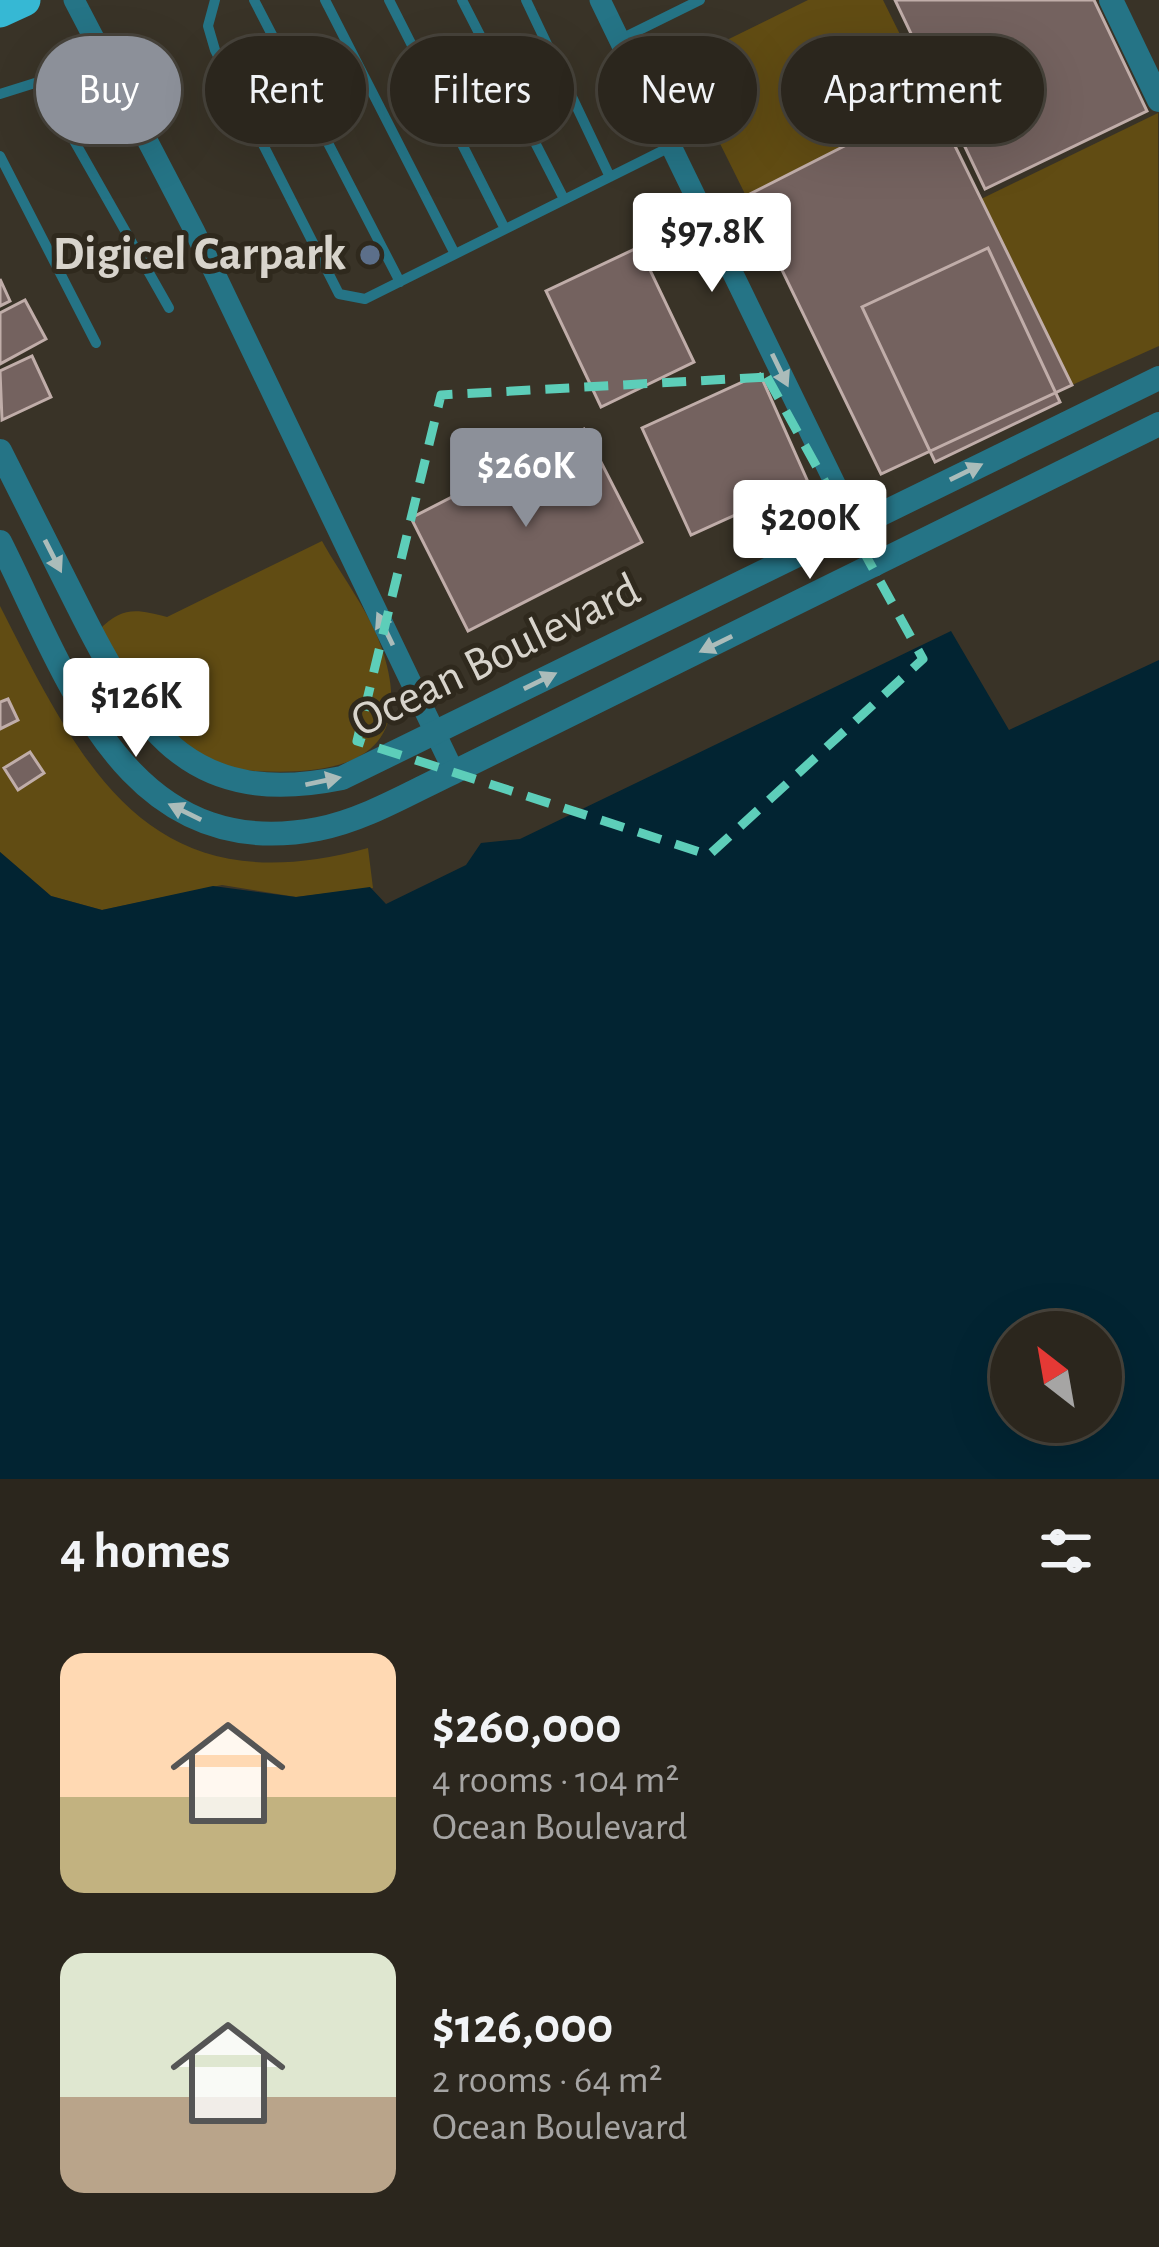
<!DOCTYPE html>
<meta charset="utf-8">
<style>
:root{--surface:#2b261d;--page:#332e26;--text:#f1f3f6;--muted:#a6a5a4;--line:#47433b;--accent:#8c9099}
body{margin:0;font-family:"Alegreya Sans",sans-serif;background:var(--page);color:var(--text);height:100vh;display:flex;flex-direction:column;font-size:45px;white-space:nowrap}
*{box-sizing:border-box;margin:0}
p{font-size:39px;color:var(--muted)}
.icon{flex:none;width:66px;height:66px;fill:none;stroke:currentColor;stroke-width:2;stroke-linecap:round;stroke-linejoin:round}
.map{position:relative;height:1479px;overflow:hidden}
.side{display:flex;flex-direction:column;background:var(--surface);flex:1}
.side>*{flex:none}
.banner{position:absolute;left:36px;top:36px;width:1089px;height:108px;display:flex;gap:24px}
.needle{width:78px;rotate:329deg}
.buttons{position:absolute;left:990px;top:1311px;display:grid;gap:24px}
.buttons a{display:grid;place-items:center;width:132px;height:132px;border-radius:50%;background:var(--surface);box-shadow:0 12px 48px #0002,0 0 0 3px var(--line);font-size:60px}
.price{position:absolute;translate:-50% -102px;padding:0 27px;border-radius:12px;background:#fff;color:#222;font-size:39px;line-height:78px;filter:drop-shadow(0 3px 6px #0008)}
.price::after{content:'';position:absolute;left:50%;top:72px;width:36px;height:27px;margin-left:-18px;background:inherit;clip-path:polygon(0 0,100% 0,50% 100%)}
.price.current{background:var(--accent);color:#fff}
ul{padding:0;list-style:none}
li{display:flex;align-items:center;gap:36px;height:300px;padding:0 60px}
li span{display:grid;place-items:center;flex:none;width:336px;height:240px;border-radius:24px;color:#555}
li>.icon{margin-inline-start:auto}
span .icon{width:144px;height:144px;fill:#fffc;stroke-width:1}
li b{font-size:51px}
h2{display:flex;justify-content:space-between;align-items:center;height:144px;padding:0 60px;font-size:51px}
.pill{padding:0 42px;border-radius:54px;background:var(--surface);box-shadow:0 12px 48px #0002,0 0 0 3px var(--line);font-size:42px;line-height:108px}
.pill.current{background:var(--accent);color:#fff}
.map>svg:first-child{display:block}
</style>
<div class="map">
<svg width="1159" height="1479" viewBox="0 0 1159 1479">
<rect width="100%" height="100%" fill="#393327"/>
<path fill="#614c13" d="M808,0H883L933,101L746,196L680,63Z
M1158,113L1159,346L1072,385L981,199Z
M322,541C342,577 373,616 384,655C425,791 284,775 198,766L154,719L99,630C122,606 137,609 167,617Z
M0,606C85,773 150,908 368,848L373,888L296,897L222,885L102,910L51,896L0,852Z"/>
<path fill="#022432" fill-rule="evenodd" d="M951,631L1009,730L1159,660V1479H0V852L51,896L102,910L213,886L296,897L370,887L386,904L466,865L481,843L520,839ZM1011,1332H1101V1422H1011Z"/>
<path fill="#74625f" stroke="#c0ada9" stroke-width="3" d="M895,0H1094L1147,111L985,189Z
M933,101L1072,385L881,474L746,196Z
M639,247L694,362L601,407L546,291Z
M988,248L1060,402L935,462L862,307Z
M0,279L10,301L0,306Z
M25,300L46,339L0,364V313Z
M32,356L51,397L2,420L0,371Z
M760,374L808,482L691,535L642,428Z
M584,429L642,542L468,631L411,518Z
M8,699L18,720L0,729V702Z
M30,752L44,773L18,790L4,768Z"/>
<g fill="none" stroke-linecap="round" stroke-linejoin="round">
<path stroke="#257486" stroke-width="10" d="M215,0L208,26L215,50L339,294L365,299L670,147
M254,0L400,282
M325,0L455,254
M389,0L505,229
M462,0L564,199
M526,0L610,177
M619,40L700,0
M0,94L35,83L51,100L169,308
M0,156L96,343"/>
<path stroke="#257486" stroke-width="21" d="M74,0L194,230L454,772
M600,0L875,566"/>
<path stroke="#257486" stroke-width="24" d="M1111,0L1159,100
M0,451C28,506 55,561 83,616C144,736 195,808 342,778L1159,378
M0,542C68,677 126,866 318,829C365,820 411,792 454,772L1159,424"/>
<path stroke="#36b8d4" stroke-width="33" d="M0,11L24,0"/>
</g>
<defs><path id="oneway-solid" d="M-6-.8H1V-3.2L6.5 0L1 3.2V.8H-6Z" transform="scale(3)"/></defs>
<g fill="#abbcba">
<use href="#oneway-solid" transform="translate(780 370) rotate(64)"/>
<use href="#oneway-solid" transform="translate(966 472) rotate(-26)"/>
<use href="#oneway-solid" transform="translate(53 556) rotate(63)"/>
<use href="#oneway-solid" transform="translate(385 629) rotate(-116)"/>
<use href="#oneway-solid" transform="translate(716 644) rotate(154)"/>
<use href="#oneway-solid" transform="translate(540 681) rotate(-26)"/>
<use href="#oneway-solid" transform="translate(323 781) rotate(-12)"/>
<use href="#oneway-solid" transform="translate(185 812) rotate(-154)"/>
</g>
<path fill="none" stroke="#5dceb9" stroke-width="9" stroke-dasharray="24 15" stroke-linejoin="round" d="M767,377L923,659L709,855L357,741L441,395Z"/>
<circle fill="#5c6f8a" stroke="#2f291d" stroke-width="4.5" cx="370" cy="255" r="12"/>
<g text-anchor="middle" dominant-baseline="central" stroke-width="10" stroke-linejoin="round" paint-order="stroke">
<g font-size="48" font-weight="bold" fill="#d8d4cc" stroke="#2f291d" text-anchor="end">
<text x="346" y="255">Digicel Carpark</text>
</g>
<g font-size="48" fill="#d8d4cc" stroke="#2f291d">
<text transform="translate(496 656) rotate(-26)">Ocean Boulevard</text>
</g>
</g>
</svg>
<div class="buttons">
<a><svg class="needle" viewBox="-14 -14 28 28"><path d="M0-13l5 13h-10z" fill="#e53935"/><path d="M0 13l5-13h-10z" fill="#a6a5a4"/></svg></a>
</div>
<b class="price" style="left:712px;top:295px">$97.8K</b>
<b class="price current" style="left:526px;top:530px">$260K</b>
<b class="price" style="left:810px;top:582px">$200K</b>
<b class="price" style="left:136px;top:760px">$126K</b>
<div class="banner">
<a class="pill current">Buy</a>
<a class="pill">Rent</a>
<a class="pill">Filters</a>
<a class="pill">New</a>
<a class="pill">Apartment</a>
</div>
</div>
<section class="side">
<h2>4 homes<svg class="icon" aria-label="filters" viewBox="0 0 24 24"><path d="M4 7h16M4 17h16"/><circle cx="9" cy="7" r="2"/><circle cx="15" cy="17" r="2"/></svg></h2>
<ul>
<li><span style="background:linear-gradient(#ffd9b3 60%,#c2b280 0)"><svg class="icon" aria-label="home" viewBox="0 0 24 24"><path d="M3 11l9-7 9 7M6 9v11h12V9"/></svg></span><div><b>$260,000</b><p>4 rooms · 104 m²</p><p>Ocean Boulevard</p></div></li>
<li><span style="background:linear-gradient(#dfe7d0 60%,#b9a48a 0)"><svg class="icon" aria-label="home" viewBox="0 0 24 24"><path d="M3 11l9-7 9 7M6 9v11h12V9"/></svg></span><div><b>$126,000</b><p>2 rooms · 64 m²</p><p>Ocean Boulevard</p></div></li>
</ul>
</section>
